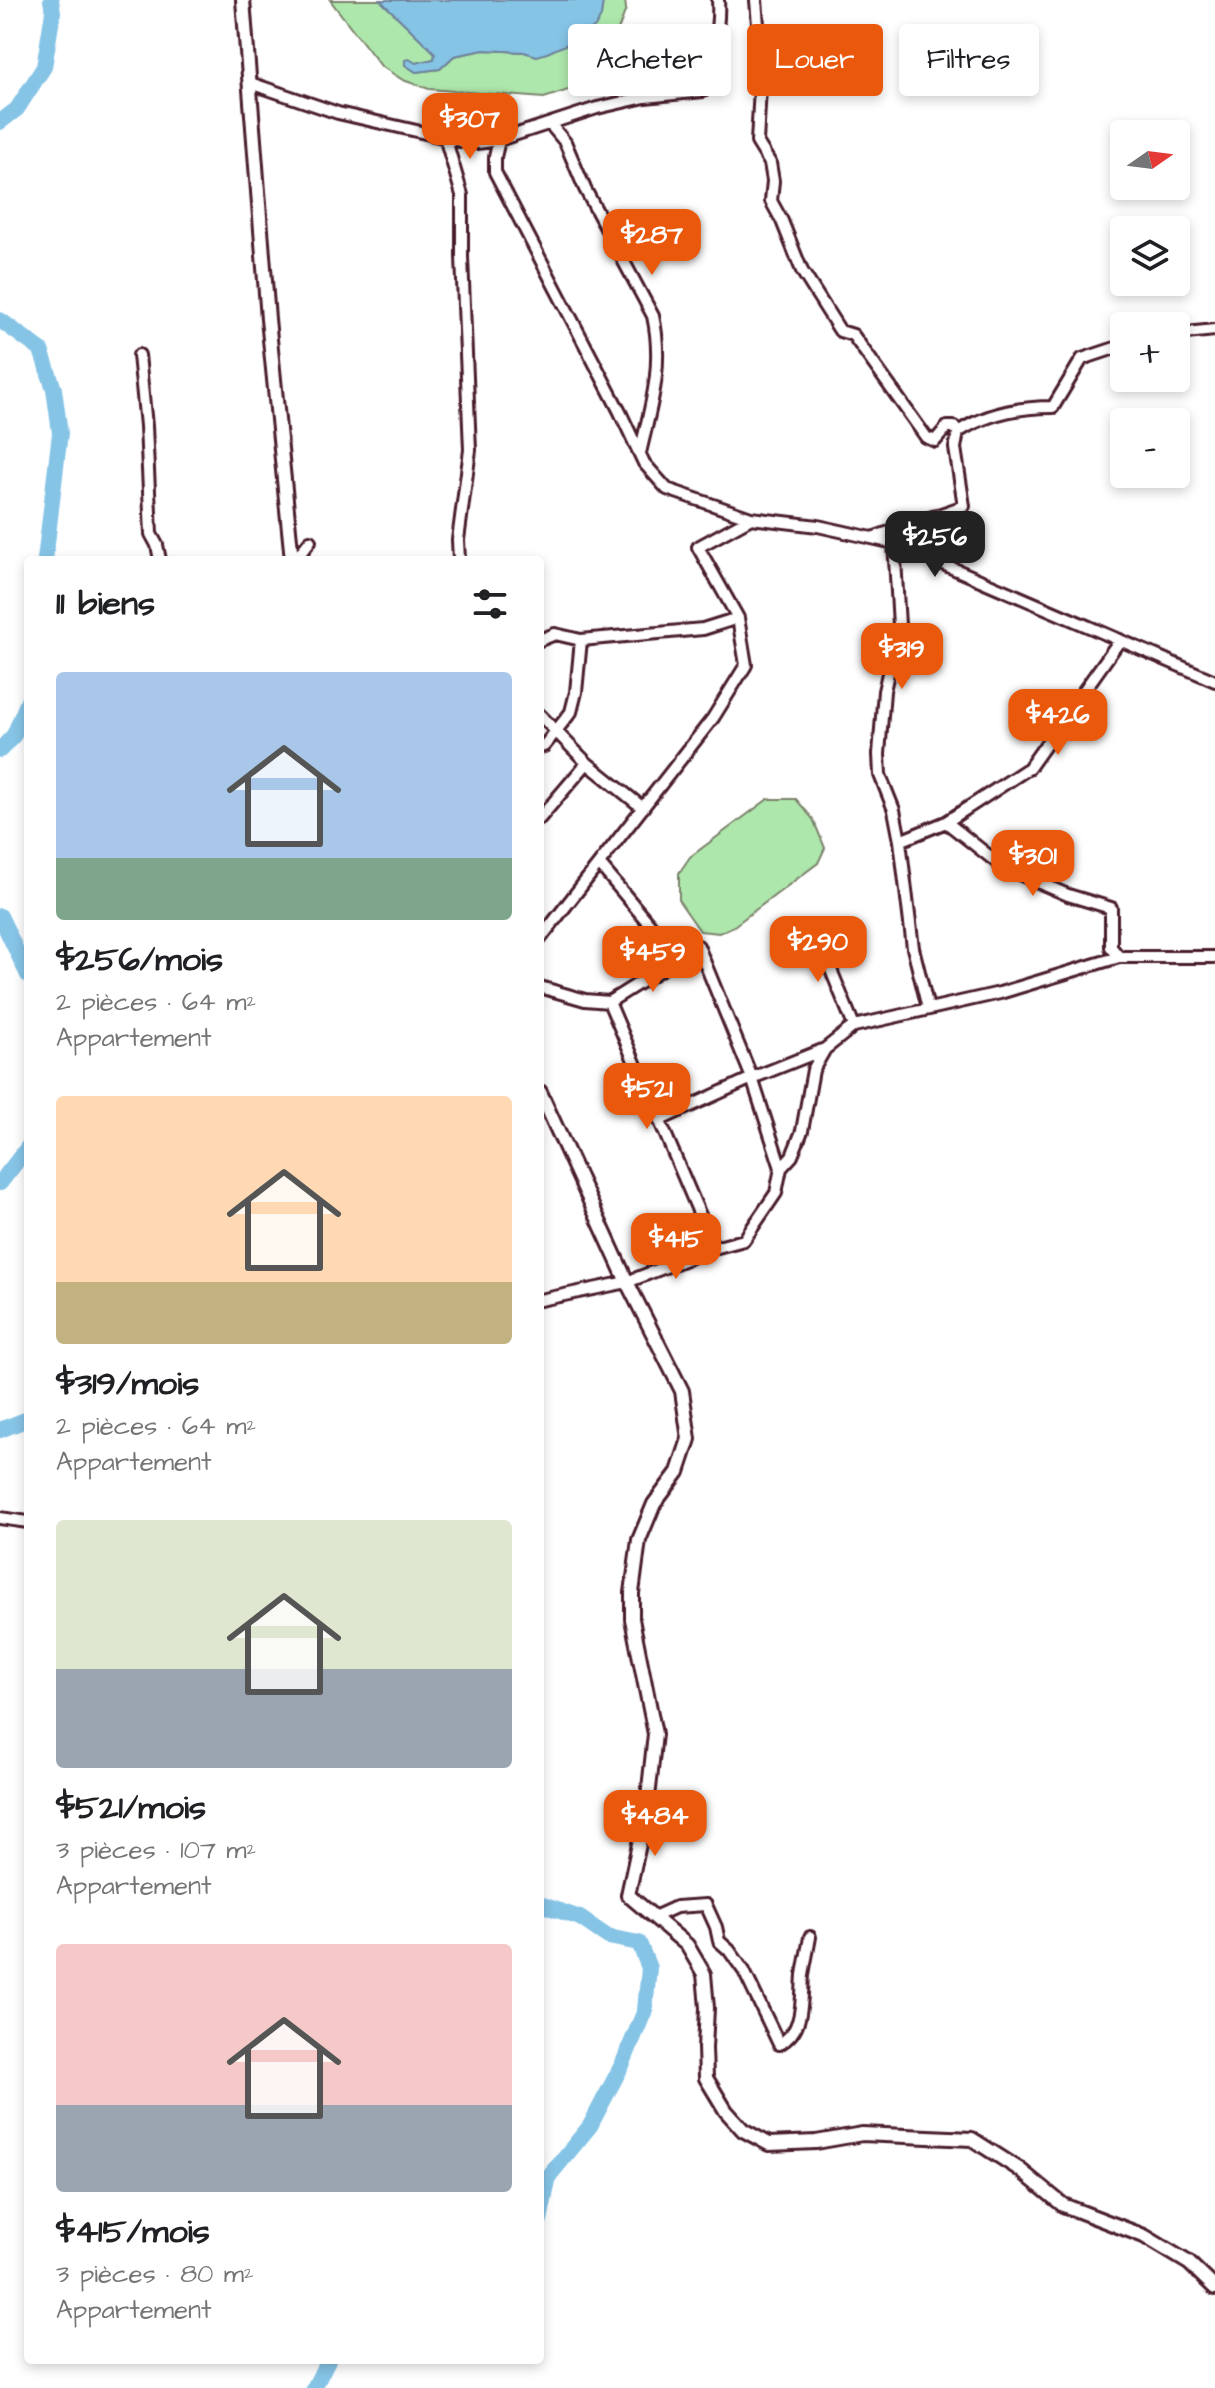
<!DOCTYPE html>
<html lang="fr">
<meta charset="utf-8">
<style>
:root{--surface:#fff;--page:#f2f2f2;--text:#202124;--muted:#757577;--accent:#ea580c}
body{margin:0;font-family:"Architects Daughter",sans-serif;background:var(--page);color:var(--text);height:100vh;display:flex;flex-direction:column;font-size:30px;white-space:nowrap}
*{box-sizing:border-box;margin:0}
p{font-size:26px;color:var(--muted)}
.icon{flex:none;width:44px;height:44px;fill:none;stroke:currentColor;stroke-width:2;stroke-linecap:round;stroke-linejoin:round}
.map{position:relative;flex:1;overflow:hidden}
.sheet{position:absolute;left:24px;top:556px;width:520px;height:1808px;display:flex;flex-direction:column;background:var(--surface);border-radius:8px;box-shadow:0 4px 12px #0003}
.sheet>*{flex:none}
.hud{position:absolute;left:568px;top:24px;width:526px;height:72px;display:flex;gap:16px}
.needle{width:52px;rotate:76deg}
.controls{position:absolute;left:1110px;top:120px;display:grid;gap:16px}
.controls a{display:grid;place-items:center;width:80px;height:80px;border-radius:8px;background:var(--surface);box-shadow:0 4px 12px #0003;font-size:40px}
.price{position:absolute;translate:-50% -68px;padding:0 18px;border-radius:16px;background:var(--accent);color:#fff;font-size:26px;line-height:52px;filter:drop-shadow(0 2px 4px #0008)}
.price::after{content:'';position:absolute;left:50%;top:48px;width:24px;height:18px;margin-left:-12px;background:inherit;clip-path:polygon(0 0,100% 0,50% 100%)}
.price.current{background:#222;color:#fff}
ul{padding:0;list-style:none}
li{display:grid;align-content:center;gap:16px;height:424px;padding:0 32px}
li span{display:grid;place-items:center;height:248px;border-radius:8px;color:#555}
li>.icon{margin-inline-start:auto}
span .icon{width:144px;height:144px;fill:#fffc;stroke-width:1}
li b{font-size:34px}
h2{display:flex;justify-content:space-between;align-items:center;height:96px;padding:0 32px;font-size:34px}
.pill{padding:0 28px;border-radius:8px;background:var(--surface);box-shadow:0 4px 12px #0003;font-size:28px;line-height:72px}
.pill.current{background:var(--accent);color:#fff}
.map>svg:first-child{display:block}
</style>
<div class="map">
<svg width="1215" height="2388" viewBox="0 0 1215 2388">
<rect width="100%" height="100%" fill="#fff"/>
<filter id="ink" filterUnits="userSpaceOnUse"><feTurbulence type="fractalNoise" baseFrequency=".0125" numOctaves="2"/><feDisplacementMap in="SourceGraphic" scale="16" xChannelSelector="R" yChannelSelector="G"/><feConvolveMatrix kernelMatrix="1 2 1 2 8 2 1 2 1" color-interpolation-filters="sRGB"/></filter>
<g filter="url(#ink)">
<path fill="#ade7ac" stroke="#7c836c" stroke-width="2" d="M330,0H380L435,53L434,59L406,65L416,72L440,69L454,56L484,50L524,52L537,56L601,16L603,0H625L626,9L599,80L544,98L429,89L403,80L381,66Z
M768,799H796L813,819L825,848L818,863L734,926L719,933L700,931L679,901V873L690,857Z"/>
<path fill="#86c4e6" stroke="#6e829b" stroke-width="2" d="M380,0H603L601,16L595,27L574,41L547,53L537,56L524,52L484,50L454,56L440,69L416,72L405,65V60L409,59L416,63L434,59L435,53Z"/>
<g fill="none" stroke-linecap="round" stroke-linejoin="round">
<path stroke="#86c4e6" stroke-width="16" d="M0,122L17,109L44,67L53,12L51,0
M0,320L41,350L54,389L60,433L45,560
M0,750L14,735L28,701
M0,916L28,975
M0,1183L28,1147
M0,1430L28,1419
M540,1904L580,1918L608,1937L639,1943L649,1968L645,2010L623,2063L590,2126L549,2176L540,2220
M314,2388L328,2360"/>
<defs>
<path id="minor" d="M756,0L760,49V87L757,142L770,163L773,181L771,201L782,221L802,271L840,331L853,335L926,437L935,441L947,427H954L958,432
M250,83L338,113L460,141L477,143L499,140L597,108L645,97L703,91C711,62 720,31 718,0
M550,124L565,142L585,189L653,316C664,366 651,405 640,453
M445,137L462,195V257L470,450L458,540L459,560
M499,140L495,157V172L620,412L644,463L667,489L751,518L818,526L894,543L1215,681
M1176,334L1215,330
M139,355L146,426L151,534L157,545L160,560
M872,538L964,506L955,448L958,432C987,413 1019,407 1053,407L1082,359L1124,345
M894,543L899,625L884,691L879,754L880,775L894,810L900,841L913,948L928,1008
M295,560L310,541
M540,640L555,634L581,640L703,629L738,618
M540,715L587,763L643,808
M540,747L544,746L571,712L576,692L581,640
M540,818L587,763
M946,822L1003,867L1068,895L1111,908V947L1119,957
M900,841L946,822L1029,768L1120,640
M600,865L677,957
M817,928L827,960L854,1026
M540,939L713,718L746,665L738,618L698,547L751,518
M540,987L585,1000L609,1002L698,946L752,1078L781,1168L776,1193L744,1240L714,1248L627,1282L540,1300
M609,1002L714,1248
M660,1120L752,1078L825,1049
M781,1168L792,1156L802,1131L813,1070L825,1049L854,1026L1000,993L1119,957H1215
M0,1518L28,1522
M654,1917L676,1907L706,1905L716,1927L719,1941L729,1950L744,1971L779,2044C805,2031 801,2000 803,1975C805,1962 808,1949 810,1937"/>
<path id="tertiary" d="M243,0L268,319L292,560
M540,1092L627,1282L682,1391L689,1439L678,1472L654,1504L639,1540L632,1593V1619L655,1734L647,1807L628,1895L687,1945L704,1974L707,2008L705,2048L706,2078L726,2111L743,2130L769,2144L816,2142L862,2134L972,2139L1019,2169L1063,2205L1144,2236L1189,2263L1215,2288"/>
</defs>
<use href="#minor" stroke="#4a1f2b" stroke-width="16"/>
<use href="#tertiary" stroke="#4a1f2b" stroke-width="18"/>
<use href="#minor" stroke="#fff" stroke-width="10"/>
<use href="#tertiary" stroke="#fff" stroke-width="12"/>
</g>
</g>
</svg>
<div class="controls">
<a><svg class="needle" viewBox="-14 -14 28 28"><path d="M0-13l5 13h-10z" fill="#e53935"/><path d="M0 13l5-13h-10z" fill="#757577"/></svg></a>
<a><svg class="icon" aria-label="layers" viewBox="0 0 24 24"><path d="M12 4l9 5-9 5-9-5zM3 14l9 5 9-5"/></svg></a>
<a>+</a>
<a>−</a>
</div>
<b class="price" style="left:470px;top:161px">$307</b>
<b class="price" style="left:652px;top:277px">$287</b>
<b class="price current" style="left:935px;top:579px">$256</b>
<b class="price" style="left:902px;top:691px">$319</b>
<b class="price" style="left:1058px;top:757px">$426</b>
<b class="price" style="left:1033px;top:898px">$301</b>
<b class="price" style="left:818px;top:984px">$290</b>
<b class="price" style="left:653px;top:994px">$459</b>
<b class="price" style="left:647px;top:1131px">$521</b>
<b class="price" style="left:676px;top:1281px">$415</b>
<b class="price" style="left:655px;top:1858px">$484</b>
<div class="hud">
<a class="pill">Acheter</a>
<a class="pill current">Louer</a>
<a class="pill">Filtres</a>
</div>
<section class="sheet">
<h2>11 biens<svg class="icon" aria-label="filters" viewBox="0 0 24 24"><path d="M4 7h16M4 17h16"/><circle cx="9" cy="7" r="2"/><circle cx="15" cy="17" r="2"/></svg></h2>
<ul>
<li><span style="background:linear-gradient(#a9c7e8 75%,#7fa58c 0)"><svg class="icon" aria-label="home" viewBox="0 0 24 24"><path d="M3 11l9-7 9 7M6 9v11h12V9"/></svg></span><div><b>$256/mois</b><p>2 pièces · 64 m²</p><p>Appartement</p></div></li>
<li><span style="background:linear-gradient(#ffd9b3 75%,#c2b280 0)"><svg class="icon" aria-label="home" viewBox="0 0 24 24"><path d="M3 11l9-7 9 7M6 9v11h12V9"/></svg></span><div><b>$319/mois</b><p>2 pièces · 64 m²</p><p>Appartement</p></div></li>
<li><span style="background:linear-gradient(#dfe7d0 60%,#9aa5b1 0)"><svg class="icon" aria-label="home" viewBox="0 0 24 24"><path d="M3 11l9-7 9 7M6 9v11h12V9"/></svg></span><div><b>$521/mois</b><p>3 pièces · 107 m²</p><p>Appartement</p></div></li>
<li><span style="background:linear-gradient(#f6c9c9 65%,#9aa5b1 0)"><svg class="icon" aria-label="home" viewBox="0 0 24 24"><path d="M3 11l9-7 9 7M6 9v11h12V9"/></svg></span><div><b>$415/mois</b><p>3 pièces · 80 m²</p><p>Appartement</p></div></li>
</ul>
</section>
</div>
